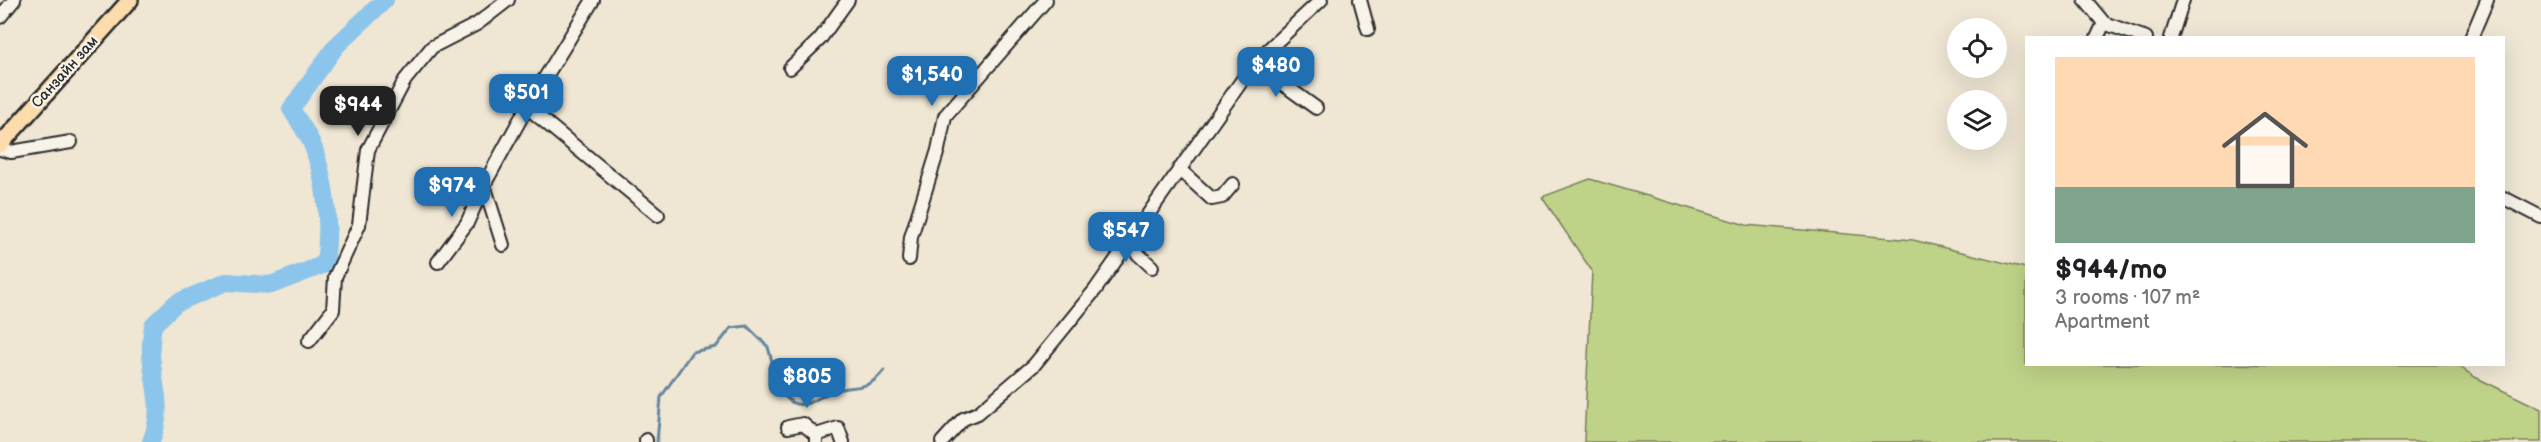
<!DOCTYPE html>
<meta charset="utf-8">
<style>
:root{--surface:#fff;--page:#f2f2f2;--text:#202124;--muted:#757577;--line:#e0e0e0;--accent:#1f6fb2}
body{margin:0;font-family:"Balsamiq Sans",sans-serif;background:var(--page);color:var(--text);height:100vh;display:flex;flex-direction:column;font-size:22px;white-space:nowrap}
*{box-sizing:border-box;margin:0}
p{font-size:20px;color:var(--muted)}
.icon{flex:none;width:33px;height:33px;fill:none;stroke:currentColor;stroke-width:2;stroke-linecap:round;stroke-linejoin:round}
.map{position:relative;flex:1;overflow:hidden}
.drawer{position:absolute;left:2025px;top:36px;width:480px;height:330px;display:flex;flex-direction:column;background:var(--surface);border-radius:0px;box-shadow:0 6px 24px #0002}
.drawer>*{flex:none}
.tools{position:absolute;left:1947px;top:18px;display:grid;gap:12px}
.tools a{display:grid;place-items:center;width:60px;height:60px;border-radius:50%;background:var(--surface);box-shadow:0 6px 24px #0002;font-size:30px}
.price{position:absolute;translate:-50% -51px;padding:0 14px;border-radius:12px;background:var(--accent);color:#fff;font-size:20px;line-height:39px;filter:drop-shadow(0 2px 3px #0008)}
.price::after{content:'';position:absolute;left:50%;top:36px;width:18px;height:14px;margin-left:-9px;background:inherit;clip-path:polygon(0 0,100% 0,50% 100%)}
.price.on{background:#222;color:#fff}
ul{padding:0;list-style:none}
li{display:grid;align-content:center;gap:12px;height:318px;padding:0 30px}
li+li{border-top:2px solid var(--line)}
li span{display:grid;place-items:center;height:186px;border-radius:0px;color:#555}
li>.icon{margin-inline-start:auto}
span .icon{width:108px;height:108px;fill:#fffc;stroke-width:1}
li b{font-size:26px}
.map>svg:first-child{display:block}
</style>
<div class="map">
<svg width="2541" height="442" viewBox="0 0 2541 442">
<rect width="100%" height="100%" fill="#efe6d4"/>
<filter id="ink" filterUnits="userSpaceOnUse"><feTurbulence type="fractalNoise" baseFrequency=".0167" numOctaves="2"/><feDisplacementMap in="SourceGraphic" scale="12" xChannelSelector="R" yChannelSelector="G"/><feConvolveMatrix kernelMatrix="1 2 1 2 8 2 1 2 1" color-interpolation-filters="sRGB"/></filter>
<g filter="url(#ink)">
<path fill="#bfd388" stroke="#757f5a" stroke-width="1.5" d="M1590,179L1746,225L1913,240L2026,268V364L2457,365L2475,377L2541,409V442H1584L1592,271L1542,197Z"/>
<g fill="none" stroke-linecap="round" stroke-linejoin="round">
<path stroke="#65879e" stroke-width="3" d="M777,369L783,380L785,396C799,414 815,399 831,392C854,383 866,394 884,370
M657,442L661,397L692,352L716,347L731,328L747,326L768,347L774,369"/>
<path stroke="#8cc5eb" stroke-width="18" d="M151,442C165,406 153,389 151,353C150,344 152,334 153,325L176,303L226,282L271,285L325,264C330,226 327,186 314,149C310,136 299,122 291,109L336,46L385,0"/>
<defs>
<path id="minor" d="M593,0L527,107L658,215
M1360,0L1368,29
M2085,0L2104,23L2146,38
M0,17L14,0
M2097,38L2104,23
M2171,38L2183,0
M2471,38L2487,0
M1254,63L1316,108
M790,68L820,39L848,0
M0,149L11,152L71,142
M1179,169L1212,199L1222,197L1233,184
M2504,198L2541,217
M1132,237L1138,254L1152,267
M503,245L484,185L527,107
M909,259L911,237L938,150L945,116L1046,0
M438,262L467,223L484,185
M309,341L333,310L335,277L359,225L368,150L405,80L432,47L477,24L508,0
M788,427L803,424L816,435
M646,442V440
M816,442V435L838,428L843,442
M942,442L963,419L978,413L1034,365L1095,290L1255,62L1321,0"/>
<path id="major" d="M0,145L130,0"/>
</defs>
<use href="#minor" stroke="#2b2b2b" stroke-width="16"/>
<use href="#major" stroke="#2b2b2b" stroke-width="20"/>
<use href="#minor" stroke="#f7f3e8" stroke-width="12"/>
<use href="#major" stroke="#fcdcac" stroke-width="15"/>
</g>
</g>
<g text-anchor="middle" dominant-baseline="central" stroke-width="5" stroke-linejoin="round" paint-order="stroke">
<g font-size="15" fill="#2b2b2b" stroke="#f7f3e8">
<text transform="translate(65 72) rotate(-48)">Санзайн зам</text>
</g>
</g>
</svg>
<div class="tools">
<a><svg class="icon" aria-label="locate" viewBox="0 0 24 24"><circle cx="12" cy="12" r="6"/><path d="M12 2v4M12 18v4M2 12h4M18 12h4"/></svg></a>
<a><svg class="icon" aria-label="layers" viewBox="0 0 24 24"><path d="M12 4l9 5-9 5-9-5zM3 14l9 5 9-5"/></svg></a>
</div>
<b class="price" style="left:1276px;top:98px">$480</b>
<b class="price" style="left:932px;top:107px">$1,540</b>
<b class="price" style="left:526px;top:125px">$501</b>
<b class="price on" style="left:358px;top:137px">$944</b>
<b class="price" style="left:452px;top:218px">$974</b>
<b class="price" style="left:1126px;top:263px">$547</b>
<b class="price" style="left:807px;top:409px">$805</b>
<section class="drawer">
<ul>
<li><span style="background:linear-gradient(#ffd9b3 70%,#7fa58c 0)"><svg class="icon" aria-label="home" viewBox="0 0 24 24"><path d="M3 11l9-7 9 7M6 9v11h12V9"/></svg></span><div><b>$944/mo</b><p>3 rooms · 107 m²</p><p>Apartment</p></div></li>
</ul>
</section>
</div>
